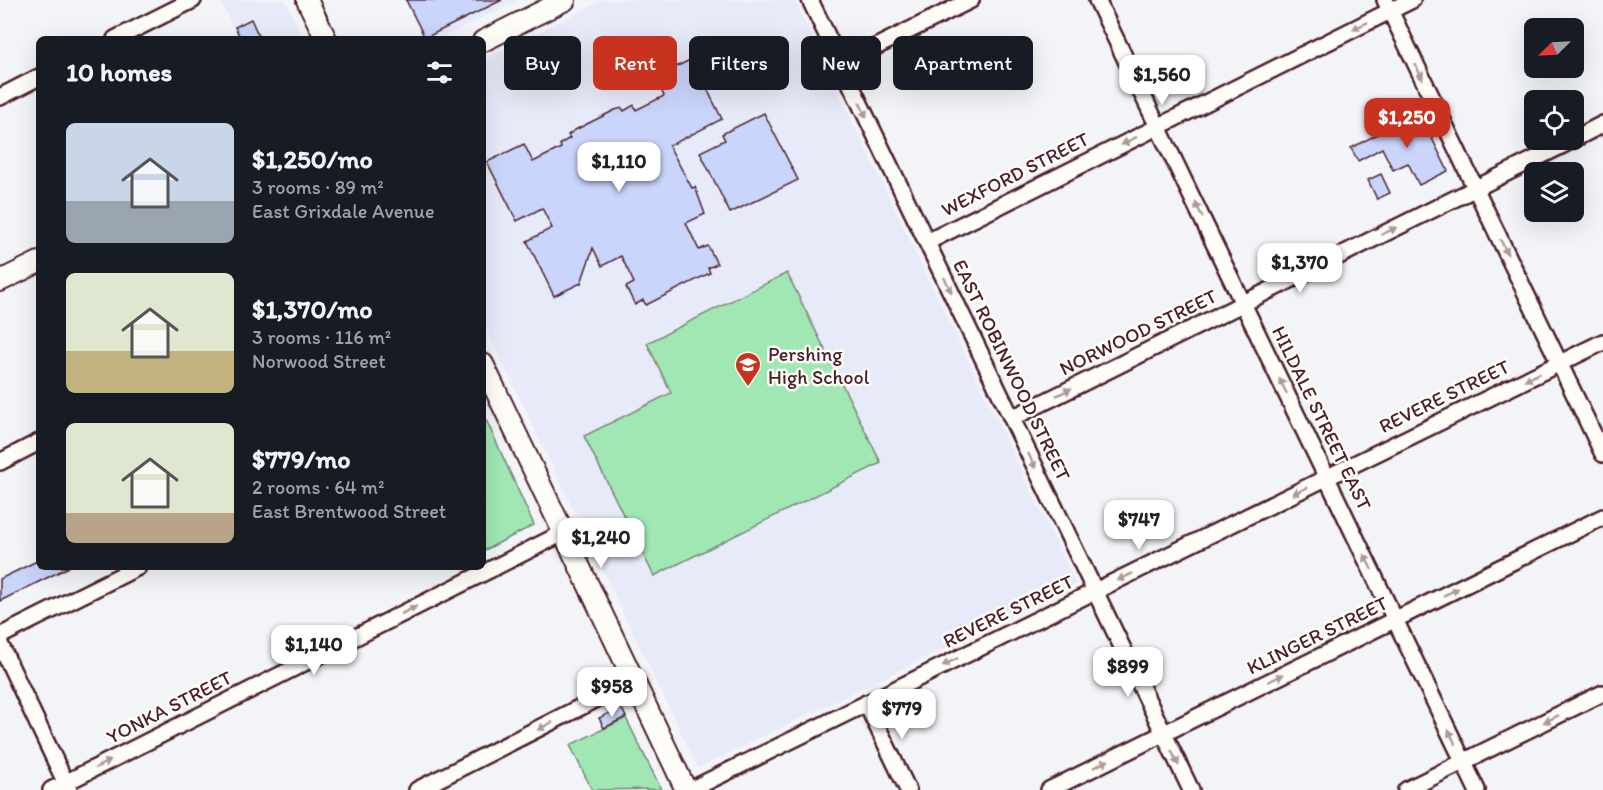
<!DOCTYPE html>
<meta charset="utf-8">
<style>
:root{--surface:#171b24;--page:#242831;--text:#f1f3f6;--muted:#9ea1a6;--accent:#c8321e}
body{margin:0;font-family:Itim,sans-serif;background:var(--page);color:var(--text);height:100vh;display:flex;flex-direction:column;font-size:22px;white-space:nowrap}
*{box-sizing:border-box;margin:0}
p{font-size:20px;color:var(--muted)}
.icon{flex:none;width:33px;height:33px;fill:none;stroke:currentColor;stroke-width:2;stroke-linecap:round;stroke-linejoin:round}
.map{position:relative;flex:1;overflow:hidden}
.drawer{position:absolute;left:36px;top:36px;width:450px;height:534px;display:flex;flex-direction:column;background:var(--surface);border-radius:9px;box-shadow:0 6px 24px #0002}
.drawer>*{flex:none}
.banner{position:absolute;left:504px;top:36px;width:570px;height:54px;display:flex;gap:12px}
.needle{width:39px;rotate:246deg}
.tools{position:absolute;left:1524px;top:18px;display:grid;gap:12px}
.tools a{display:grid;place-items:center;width:60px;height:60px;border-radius:9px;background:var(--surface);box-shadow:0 6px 24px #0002;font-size:30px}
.price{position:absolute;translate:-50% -51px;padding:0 14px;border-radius:12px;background:#fff;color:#222;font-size:20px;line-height:39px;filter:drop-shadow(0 2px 3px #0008)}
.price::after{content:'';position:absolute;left:50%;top:36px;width:18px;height:14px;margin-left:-9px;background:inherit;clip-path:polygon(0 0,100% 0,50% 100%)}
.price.current{background:var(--accent);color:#fff}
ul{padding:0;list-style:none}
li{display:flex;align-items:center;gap:18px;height:150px;padding:0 30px}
li span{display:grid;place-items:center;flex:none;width:168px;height:120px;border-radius:9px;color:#555}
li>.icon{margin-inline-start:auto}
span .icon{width:72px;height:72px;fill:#fffc;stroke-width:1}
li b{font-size:26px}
h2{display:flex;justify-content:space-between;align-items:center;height:72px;padding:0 30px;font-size:26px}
.pill{padding:0 21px;border-radius:9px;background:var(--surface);box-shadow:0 6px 24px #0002;font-size:21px;line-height:54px}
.pill.current{background:var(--accent);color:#fff}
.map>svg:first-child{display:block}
</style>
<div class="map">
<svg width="1603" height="790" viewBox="0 0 1603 790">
<rect width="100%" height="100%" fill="#f3f4f8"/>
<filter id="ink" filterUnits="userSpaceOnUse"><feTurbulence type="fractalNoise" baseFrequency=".0167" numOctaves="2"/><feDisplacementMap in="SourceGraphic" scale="12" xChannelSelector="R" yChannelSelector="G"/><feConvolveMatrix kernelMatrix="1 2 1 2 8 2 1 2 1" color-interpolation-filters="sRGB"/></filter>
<g filter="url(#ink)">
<path fill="#e7ebf9" d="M226,0H285L304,39H239L221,3Z
M404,0H518L439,39H424Z
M603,0H794L1076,584L698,768L483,322V60Z"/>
<path fill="#a1e7b4" stroke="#768370" stroke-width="1.5" d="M787,273L881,463L654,576L584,436L671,393L647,343Z
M483,413L534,525L483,551Z
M626,718L661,789L592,790L570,745Z"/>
<path fill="#cad5fc" stroke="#4a1f2b" stroke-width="1.5" d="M406,0H502L425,38Z
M251,19L260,39H241L235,27Z
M692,59L722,119L669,146L692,188L695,187L705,214L686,223L699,250L708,246L717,264L708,268L710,273L646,305L643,300L635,305L626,287L634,283L621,256L602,266L593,248L581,283L554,296L527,241L552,228L542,208L517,221L487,162L524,144L533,162L561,148L560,144L570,138L568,135L575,130L615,110L622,108L624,111L634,105L636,110L664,96L655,77Z
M1419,112L1448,171L1419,185L1408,163L1393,170L1382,148L1358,161L1351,148Z
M764,113L798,180L730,213L700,152L725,140L722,134Z
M1381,174L1390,193L1377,199L1368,180Z
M39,560V567H69L0,601V579Z
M621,707L626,717L604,728L599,718Z"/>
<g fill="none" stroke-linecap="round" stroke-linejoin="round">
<defs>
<path id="minor" d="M810,0L1191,790
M1097,0L1477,790
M1385,0L1603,454
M115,39L193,0
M841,64L971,0
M0,97L39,77
M1574,139L1603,124
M927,242L1412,0
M1012,418L1573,140
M0,462L39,442
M0,636L138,567
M0,644L69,790
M866,703L908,790
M51,790L563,533
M417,790L634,680
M690,790L1603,342
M1049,790L1603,517
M1406,790L1603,693"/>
<path id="tertiary" d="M307,0L326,39
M483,41L565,0
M0,281L39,262
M483,364L686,790"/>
</defs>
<use href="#minor" stroke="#4a1f2b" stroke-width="20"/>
<use href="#tertiary" stroke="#4a1f2b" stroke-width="24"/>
<use href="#minor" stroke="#fdfcf7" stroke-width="15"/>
<use href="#tertiary" stroke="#fdfcf7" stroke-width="20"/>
</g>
<defs><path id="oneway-solid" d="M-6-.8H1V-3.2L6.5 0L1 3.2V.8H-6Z" transform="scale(1.5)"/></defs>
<g fill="#ac999b">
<use href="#oneway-solid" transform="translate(1360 26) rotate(154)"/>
<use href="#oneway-solid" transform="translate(1419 72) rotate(64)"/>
<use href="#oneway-solid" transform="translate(863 110) rotate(65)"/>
<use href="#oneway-solid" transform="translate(1129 141) rotate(153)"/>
<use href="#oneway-solid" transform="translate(1199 210) rotate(-116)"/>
<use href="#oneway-solid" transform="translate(1389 231) rotate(-26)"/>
<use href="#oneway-solid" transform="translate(1504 247) rotate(64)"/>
<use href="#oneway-solid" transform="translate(948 285) rotate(64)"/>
<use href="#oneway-solid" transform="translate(1532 377) rotate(154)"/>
<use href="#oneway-solid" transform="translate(1283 386) rotate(-116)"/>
<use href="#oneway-solid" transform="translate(1064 392) rotate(-26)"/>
<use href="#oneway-solid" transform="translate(1032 461) rotate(64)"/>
<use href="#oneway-solid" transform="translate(1300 491) rotate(154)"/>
<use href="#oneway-solid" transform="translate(1368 562) rotate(-116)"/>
<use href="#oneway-solid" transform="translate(1125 577) rotate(154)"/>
<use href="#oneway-solid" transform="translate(1451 592) rotate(-26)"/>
<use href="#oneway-solid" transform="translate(409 610) rotate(-27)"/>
<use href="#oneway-solid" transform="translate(950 662) rotate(154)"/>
<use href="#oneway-solid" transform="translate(1276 678) rotate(-26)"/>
<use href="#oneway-solid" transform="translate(1551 719) rotate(154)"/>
<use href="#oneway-solid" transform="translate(545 726) rotate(153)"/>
<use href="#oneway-solid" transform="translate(1452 737) rotate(-116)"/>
<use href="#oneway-solid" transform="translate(1175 758) rotate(64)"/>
<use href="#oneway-solid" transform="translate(103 764) rotate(-27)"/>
<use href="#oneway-solid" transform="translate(1101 764) rotate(-26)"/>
</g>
</g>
<defs>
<symbol id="school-pin" viewBox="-11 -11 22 30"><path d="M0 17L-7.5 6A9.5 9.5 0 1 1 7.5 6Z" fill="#c8321e" stroke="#fdfcf7"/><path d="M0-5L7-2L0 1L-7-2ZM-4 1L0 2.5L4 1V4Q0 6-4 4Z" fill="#fff"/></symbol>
</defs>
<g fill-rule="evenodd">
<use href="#school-pin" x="733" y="350" width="30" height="40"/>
</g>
<g text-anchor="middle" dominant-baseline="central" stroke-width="5" stroke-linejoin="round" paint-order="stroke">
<g font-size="20" fill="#4a1f2b" stroke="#fdfcf7">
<text transform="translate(1015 174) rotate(-27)">WEXFORD STREET</text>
<text transform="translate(1138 332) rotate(-26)">NORWOOD STREET</text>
<text transform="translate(1012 370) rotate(64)">EAST ROBINWOOD STREET</text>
<text transform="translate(1444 396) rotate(-26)">REVERE STREET</text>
<text transform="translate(1322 418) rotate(64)">HILDALE STREET EAST</text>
<text transform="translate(1008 611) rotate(-26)">REVERE STREET</text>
<text transform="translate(1317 635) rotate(-26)">KLINGER STREET</text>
<text transform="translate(169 707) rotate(-27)">YONKA STREET</text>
</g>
<g font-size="20" fill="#4a1f2b" stroke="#fdfcf7" text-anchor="start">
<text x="768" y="354">Pershing<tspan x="768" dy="23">High School</tspan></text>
</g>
</g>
</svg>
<div class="tools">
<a><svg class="needle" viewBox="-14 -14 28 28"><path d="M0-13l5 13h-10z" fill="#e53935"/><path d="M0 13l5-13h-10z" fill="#9ea1a6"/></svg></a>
<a><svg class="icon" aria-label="locate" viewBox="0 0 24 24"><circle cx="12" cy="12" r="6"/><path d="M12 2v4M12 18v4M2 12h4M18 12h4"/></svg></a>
<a><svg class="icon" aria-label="layers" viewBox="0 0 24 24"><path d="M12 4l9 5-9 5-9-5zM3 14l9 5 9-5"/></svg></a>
</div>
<b class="price" style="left:1162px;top:106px">$1,560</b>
<b class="price current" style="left:1407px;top:149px">$1,250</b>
<b class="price" style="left:619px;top:193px">$1,110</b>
<b class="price" style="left:1300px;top:294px">$1,370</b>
<b class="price" style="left:1139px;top:551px">$747</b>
<b class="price" style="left:601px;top:569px">$1,240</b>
<b class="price" style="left:314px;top:676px">$1,140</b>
<b class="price" style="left:1128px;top:698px">$899</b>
<b class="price" style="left:612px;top:718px">$958</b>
<b class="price" style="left:902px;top:740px">$779</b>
<div class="banner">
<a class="pill">Buy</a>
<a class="pill current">Rent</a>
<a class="pill">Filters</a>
<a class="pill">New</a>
<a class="pill">Apartment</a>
</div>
<section class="drawer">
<h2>10 homes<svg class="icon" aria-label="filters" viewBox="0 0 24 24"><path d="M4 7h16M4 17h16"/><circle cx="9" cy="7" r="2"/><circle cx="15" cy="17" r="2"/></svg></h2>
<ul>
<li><span style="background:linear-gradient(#c9d6e8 65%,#9aa5b1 0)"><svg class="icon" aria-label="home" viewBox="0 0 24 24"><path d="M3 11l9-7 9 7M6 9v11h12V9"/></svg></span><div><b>$1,250/mo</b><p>3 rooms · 89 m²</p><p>East Grixdale Avenue</p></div></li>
<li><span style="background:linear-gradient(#dfe7d0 65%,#c2b280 0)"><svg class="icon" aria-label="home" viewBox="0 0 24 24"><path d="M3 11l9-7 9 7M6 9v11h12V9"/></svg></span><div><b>$1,370/mo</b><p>3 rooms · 116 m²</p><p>Norwood Street</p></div></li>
<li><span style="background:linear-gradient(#dfe7d0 75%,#b9a48a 0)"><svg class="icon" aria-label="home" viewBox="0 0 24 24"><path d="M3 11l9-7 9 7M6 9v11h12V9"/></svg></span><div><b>$779/mo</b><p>2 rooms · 64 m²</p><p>East Brentwood Street</p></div></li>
</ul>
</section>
</div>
